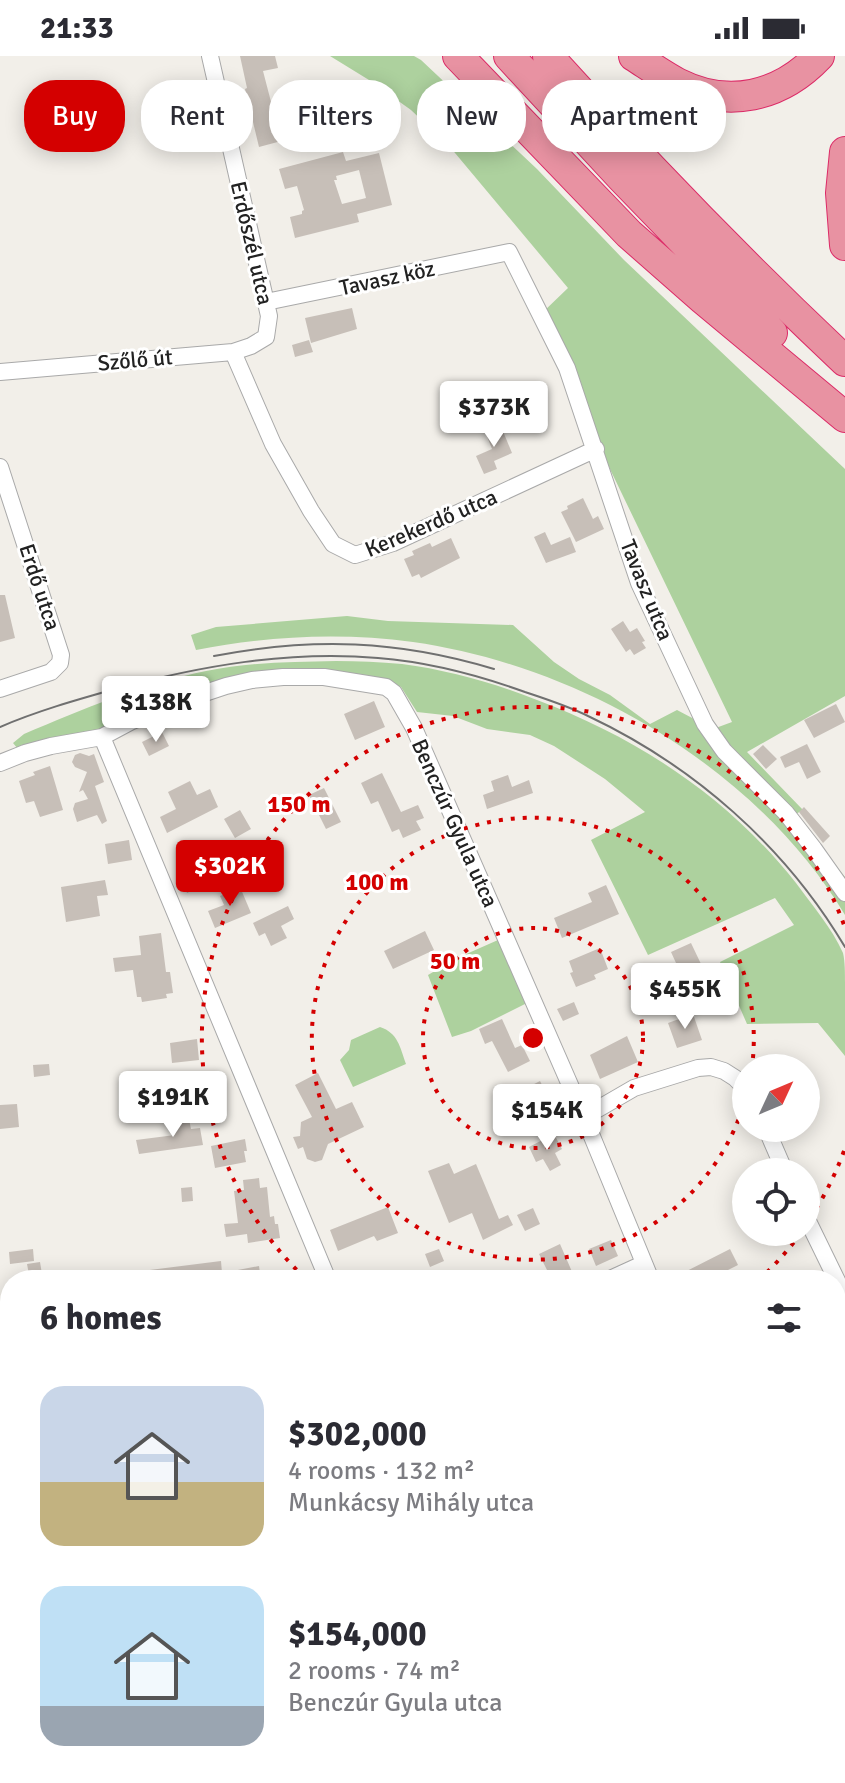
<!DOCTYPE html>
<meta charset="utf-8">
<style>
:root{--surface:#fff;--page:#f2f2f3;--text:#2b2b33;--muted:#7c7c81;--accent:#d40000}
body{margin:0;font-family:Signika,sans-serif;background:var(--page);color:var(--text);height:100vh;display:flex;flex-direction:column;font-size:30px;white-space:nowrap}
*{box-sizing:border-box;margin:0}
p{font-size:26px;color:var(--muted)}
.icon{flex:none;width:44px;height:44px;fill:none;stroke:currentColor;stroke-width:2;stroke-linecap:round;stroke-linejoin:round}
.map{position:relative;flex:1;overflow:hidden}
.panel{position:absolute;left:0px;top:1214px;width:846px;height:514px;display:flex;flex-direction:column;background:var(--surface);border-radius:32px 32px 0 0;box-shadow:0 4px 20px #0003}
.panel>*{flex:none}
.guide{position:absolute;left:24px;top:24px;width:798px;height:72px;display:flex;gap:16px}
.needle{width:52px;rotate:46deg}
.buttons{position:absolute;left:732px;top:998px;display:grid;gap:16px}
.buttons a{display:grid;place-items:center;width:88px;height:88px;border-radius:50%;background:var(--surface);box-shadow:0 4px 20px #0003;font-size:40px}
.price{position:absolute;translate:-50% -68px;padding:0 18px;border-radius:8px;background:#fff;color:#222;font-size:26px;line-height:52px;filter:drop-shadow(0 2px 4px #0008)}
.price::after{content:'';position:absolute;left:50%;top:48px;width:24px;height:18px;margin-left:-12px;background:inherit;clip-path:polygon(0 0,100% 0,50% 100%)}
.price.selected{background:var(--accent);color:#fff}
ul{padding:0;list-style:none}
li{display:flex;align-items:center;gap:24px;height:200px;padding:0 40px}
li span{display:grid;place-items:center;flex:none;width:224px;height:160px;border-radius:24px;color:#555}
li>.icon{margin-inline-start:auto}
span .icon{width:96px;height:96px;fill:#fffc;stroke-width:1}
li b{font-size:34px}
h2{display:flex;justify-content:space-between;align-items:center;height:96px;padding:0 40px;font-size:34px}
.tag{padding:0 28px;border-radius:32px;background:var(--surface);box-shadow:0 4px 20px #0003;font-size:28px;line-height:72px}
.tag.selected{background:var(--accent);color:#fff}
.status{display:flex;justify-content:space-between;align-items:center;height:56px;padding:0 40px;background:var(--surface);direction:ltr}
.status svg{height:22px;fill:currentColor}
.map>svg:first-child{display:block}
</style>
<div class="status"><b>21:33</b><svg viewBox="0 0 49 12"><path d="M0 12V9h3v3zM5 12V6h3v6zM10 12V3h3v9zM15 12V0h3v12zM26 1h20v11H26zM47 4h2v5h-2z"/></svg></div>
<div class="map">
<svg width="845" height="1727" viewBox="0 0 845 1727">
<rect width="100%" height="100%" fill="#f2efe9"/>
<path fill="#add19e" d="M330,0H414L421,4L537,113L624,204L845,413V640L747,696L803,754L794,759L845,821V859C757,712 581,610 413,586C340,576 268,580 196,594L191,579L216,571L347,560L388,565L513,569L554,606L579,623L610,639L650,668L677,654L713,673L732,666L596,384L542,257L568,232L450,91L411,54L369,24Z
M336,605C358,605 380,606 402,608C448,614 494,627 537,644C638,682 728,741 796,827C812,849 832,872 843,897C845,905 845,918 845,927C845,951 845,975 845,1000L818,967L747,968L720,906L794,869L775,842L648,899L591,784L645,756L605,723L554,690L530,679L487,673L453,660L417,656L401,631L382,623L286,617L93,676L18,693L13,687L24,678C83,653 142,628 206,615C248,606 292,606 336,605Z
M498,884L527,947L471,975L452,981L428,919L455,903Z
M380,971C398,977 400,991 406,1008L353,1031L340,1004L349,994L351,984Z"/>
<path fill="#c8facc" d="M845,1493V1727H501L498,1718H836V1497Z"/>
<path fill="#c7bfb8" fill-rule="evenodd" d="M240,0H275L278,12L263,15L277,69L281,68L282,71L312,64L315,78L300,81V80L259,91L245,33L247,32Z
M192,26L196,42H192L198,65L194,66L196,73L180,77L178,69L175,70L166,32Z
M83,38L87,60L99,57L103,74L65,82L62,65L70,63L66,41Z
M343,96L346,105L379,97L392,149L357,158L359,166L295,182L290,161L302,158V155L304,154L297,130L285,133L279,113ZM359,114L366,142L342,148L334,124H337L336,120Z
M352,252L357,273L311,287L305,262Z
M309,284L313,296L295,301L292,289Z
M500,368L512,397L494,405L497,413L484,418L476,400L492,393L485,375Z
M583,442L593,463L598,460L604,473L576,486L561,456L568,453L567,450Z
M545,476L551,489L570,481L576,496L546,507L534,481Z
M451,482L460,502L421,522L419,518L412,521L404,503L414,499L412,495L430,487L432,491Z
M0,539H5L15,582L0,586Z
M623,565L630,576L637,572L645,585L642,586L646,592L634,599L630,593L626,596L611,573Z
M374,645L385,671L355,684L344,658Z
M836,648L845,666L814,682L804,664Z
M162,676L169,690L149,700L142,686Z
M807,688L821,716L807,723L799,706L785,712L780,701Z
M763,689L777,703L766,713L753,698Z
M80,697L89,700L94,698L104,726L95,730L107,765L102,768L97,759L77,766L73,753L75,747L88,743L83,734L79,736L87,716L75,711L72,706L75,699Z
M50,710L63,754L40,761L34,745L26,747L19,725L35,719L33,716Z
M382,717L401,756L418,749L424,762L416,765L421,774L403,782L399,773L392,776L378,745L371,748L361,727Z
M508,719L512,731L529,724L533,737L487,753L483,739L494,735L491,725Z
M190,725L197,739L210,733L218,751L167,777L160,761L176,753L168,736Z
M324,732L341,766L326,773L309,739Z
M804,751L830,780L823,787L799,756Z
M240,754L251,773L235,782L224,763Z
M129,784L132,804L108,808L105,788Z
M190,806L197,819L203,816L208,827L187,837L176,812Z
M105,824L108,839L97,840L100,860L66,866L61,831Z
M606,829L619,858L562,882L554,862L592,846L588,837Z
M240,831L251,857L215,872L208,855L224,849L220,840Z
M288,850L294,863L281,870L287,882L271,890L265,877L259,880L253,867Z
M425,875L434,894L393,913L384,895Z
M161,877L166,916H170L173,937L166,938L167,942L142,946L141,941H137L133,914L115,916L113,902L141,899L139,880Z
M691,887L701,908L681,918L671,896Z
M600,892L608,913L594,919L596,923L576,931L570,917L573,916L569,905Z
M574,946L579,958L563,965L557,953Z
M693,958L702,984L677,992L668,967Z
M502,963L515,992L522,989L530,1005L508,1016L492,985L485,988L479,973Z
M627,980L638,1006L600,1023L590,999Z
M197,983L199,1004L172,1007L170,987Z
M49,1008L50,1019L34,1021L33,1009Z
M318,1017L336,1053L352,1046L364,1071L328,1088L322,1104L315,1106L307,1103L303,1091L298,1093L293,1081L300,1080L301,1066L312,1061L295,1029Z
M540,1025L555,1055L536,1064L527,1046L499,1059L493,1045L503,1040L505,1043Z
M164,1035L166,1053L134,1057L132,1038Z
M17,1048L19,1071L0,1073V1049Z
M189,1063L191,1073L200,1072L203,1089L139,1098L136,1084L175,1079L173,1066Z
M554,1078L562,1093L555,1097L561,1109L550,1115L543,1103L536,1106L529,1091Z
M245,1083L247,1095H244L246,1106L215,1112L211,1090Z
M449,1107L454,1118L476,1108L499,1163L508,1159L513,1169L483,1184L472,1157L449,1167L428,1115Z
M259,1122L260,1132L267,1131L270,1161L274,1160L275,1168H278L280,1182L248,1187L247,1178L226,1181L224,1168L238,1167L234,1135L244,1134L243,1124Z
M192,1131L193,1145L182,1146L181,1132Z
M388,1151L398,1177L377,1185L374,1180L338,1195L330,1174Z
M533,1152L540,1168L525,1175L517,1159Z
M611,1184L618,1200L596,1210L589,1193Z
M560,1188L573,1218L561,1224H552L539,1198Z
M33,1193L34,1205L10,1208L9,1196Z
M439,1193L444,1205L430,1211L425,1198Z
M730,1193L738,1209L708,1224H669Z
M221,1205L222,1217L259,1210L261,1224H216V1221L197,1224H126V1217Z
M40,1206L43,1224H30L27,1208Z"/>
<g fill="none" stroke-linecap="round" stroke-linejoin="round">
<defs>
<path id="minor" d="M266,246L509,196L567,312L639,527L705,668L724,695L786,757L814,793L845,837
M233,296L273,388L311,455L333,488L355,499L393,487L596,393
M0,316L233,296L251,290L266,281L269,260L210,0
M0,411L61,599L60,607L51,616L0,633
M102,681L328,1224
M0,707L25,697L51,690L102,681L132,665L193,641L226,630L252,624L283,621H324L386,631L394,637L414,672L584,1061L651,1224
M584,1061L634,1032L698,1012L711,1011L724,1015L735,1022L746,1033
M766,1072L785,1116
M806,1161L845,1241
M608,1224L643,1208
M836,1484L845,1479
M0,1580L10,1576
M110,1718L113,1727"/>
<path id="secondary" d="M0,1297L10,1302
M485,1718L487,1727"/>
<path id="motorway" d="M458,0L629,178L703,243L845,361
M509,0L622,122L772,277
M548,0C643,106 742,208 845,305
M634,0C648,9 662,19 677,27C728,53 780,41 819,0
M845,96L841,137L845,189"/>
</defs>
<use href="#minor" stroke="#a9a9a9" stroke-width="18"/>
<use href="#secondary" stroke="#707d05" stroke-width="24"/>
<use href="#motorway" stroke="#dc2a67" stroke-width="32"/>
<use href="#minor" stroke="#fff" stroke-width="16"/>
<use href="#secondary" stroke="#f7fabf" stroke-width="22"/>
<use href="#motorway" stroke="#e892a2" stroke-width="30"/>
<path stroke="#707070" stroke-width="2" d="M214,600C313,581 398,584 494,613
M0,671C37,655 76,644 115,633C200,610 290,594 378,602C429,606 478,619 525,636C546,643 568,650 588,660C694,710 785,790 845,891"/>
</g>
<g fill="none" stroke="#d40000" stroke-width="4" stroke-dasharray="4 8">
<circle cx="533" cy="982" r="110"/>
<path d="M746 1041A221 221 0 1 1 752 1011"/>
<path d="M844 1095A331 331 0 0 1 807 1167M801 1177A331 331 0 0 1 761 1222M305 1222A331 331 0 1 1 844 869"/>
</g>
<g text-anchor="middle" dominant-baseline="central" stroke-width="6" stroke-linejoin="round" paint-order="stroke">
<g font-size="22" fill="#222" stroke="#fff">
<text transform="translate(252 187) rotate(77)">Erdőszél utca</text>
<text transform="translate(387 222) rotate(-12)">Tavasz köz</text>
<text transform="translate(135 304) rotate(-5)">Szőlő út</text>
<text transform="translate(431 467) rotate(-23)">Kerekerdő utca</text>
<text transform="translate(40 531) rotate(72)">Erdő utca</text>
<text transform="translate(647 534) rotate(68)">Tavasz utca</text>
<text transform="translate(455 767) rotate(66)">Benczúr Gyula utca</text>
</g>
</g>
<circle cx="533" cy="982" r="12" fill="#d40000" stroke="#fff" stroke-width="4"/>
<g font-size="24" text-anchor="middle" font-weight="bold" fill="#d40000" stroke="#fff" stroke-width="6" stroke-linejoin="round" paint-order="stroke">
<text x="299" y="756">150 m</text>
<text x="377" y="834">100 m</text>
<text x="455" y="913">50 m</text>
</g>
</svg>
<div class="buttons">
<a><svg class="needle" viewBox="-14 -14 28 28"><path d="M0-13l5 13h-10z" fill="#e53935"/><path d="M0 13l5-13h-10z" fill="#7c7c81"/></svg></a>
<a><svg class="icon" aria-label="locate" viewBox="0 0 24 24"><circle cx="12" cy="12" r="6"/><path d="M12 2v4M12 18v4M2 12h4M18 12h4"/></svg></a>
</div>
<b class="price" style="left:494px;top:393px">$373K</b>
<b class="price" style="left:156px;top:688px">$138K</b>
<b class="price selected" style="left:230px;top:852px">$302K</b>
<b class="price" style="left:685px;top:975px">$455K</b>
<b class="price" style="left:173px;top:1083px">$191K</b>
<b class="price" style="left:547px;top:1096px">$154K</b>
<div class="guide">
<a class="tag selected">Buy</a>
<a class="tag">Rent</a>
<a class="tag">Filters</a>
<a class="tag">New</a>
<a class="tag">Apartment</a>
</div>
<section class="panel">
<h2>6 homes<svg class="icon" aria-label="filters" viewBox="0 0 24 24"><path d="M4 7h16M4 17h16"/><circle cx="9" cy="7" r="2"/><circle cx="15" cy="17" r="2"/></svg></h2>
<ul>
<li><span style="background:linear-gradient(#c9d6e8 60%,#c2b280 0)"><svg class="icon" aria-label="home" viewBox="0 0 24 24"><path d="M3 11l9-7 9 7M6 9v11h12V9"/></svg></span><div><b>$302,000</b><p>4 rooms · 132 m²</p><p>Munkácsy Mihály utca</p></div></li>
<li><span style="background:linear-gradient(#bfe0f5 75%,#9aa5b1 0)"><svg class="icon" aria-label="home" viewBox="0 0 24 24"><path d="M3 11l9-7 9 7M6 9v11h12V9"/></svg></span><div><b>$154,000</b><p>2 rooms · 74 m²</p><p>Benczúr Gyula utca</p></div></li>
</ul>
</section>
</div>
